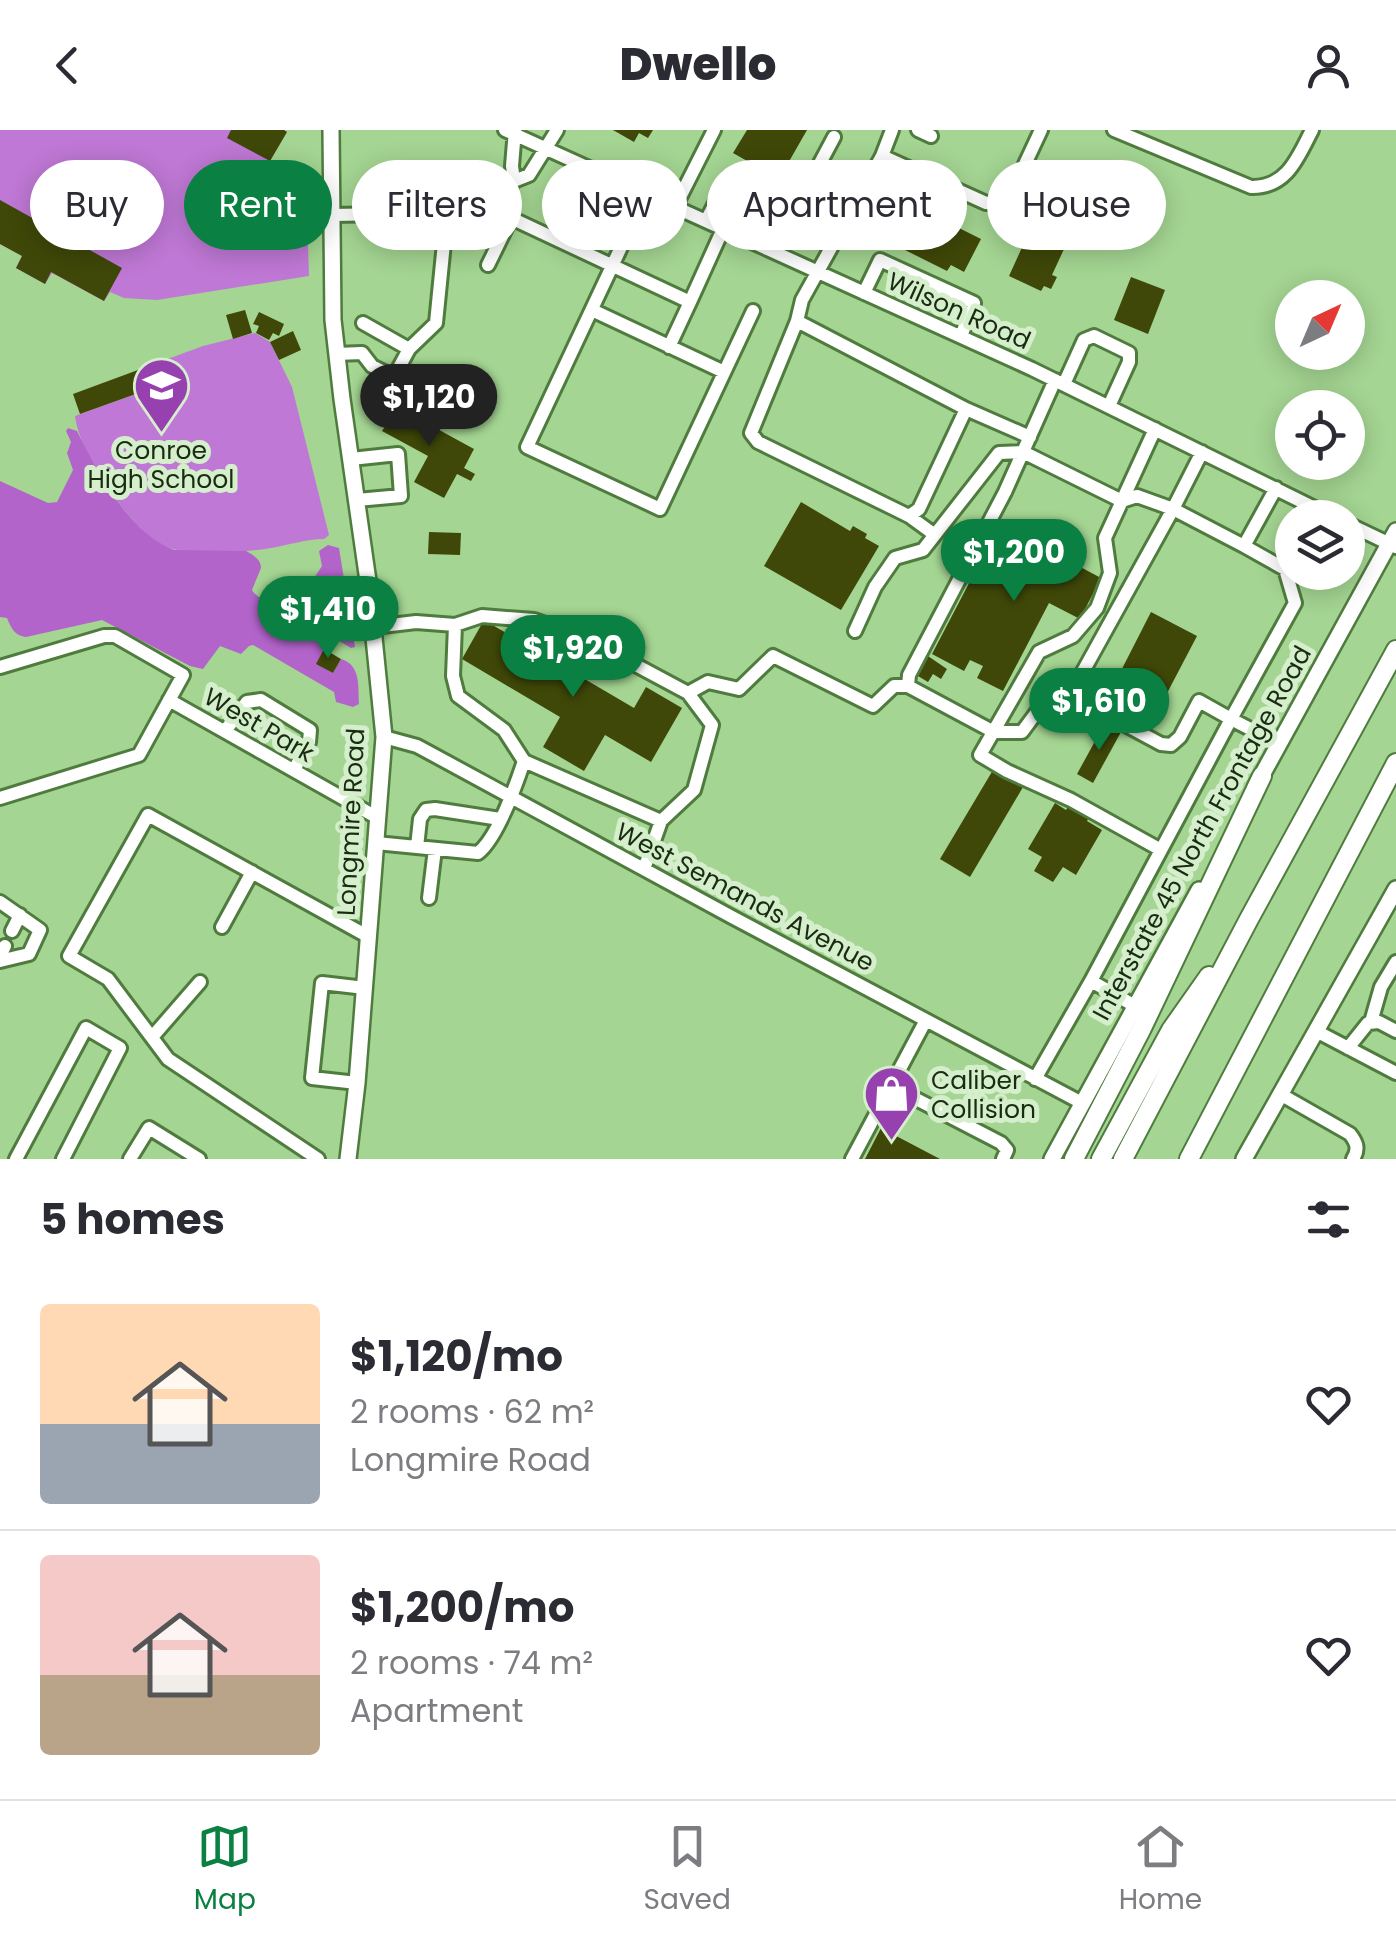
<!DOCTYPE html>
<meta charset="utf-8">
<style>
:root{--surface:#fff;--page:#f7f7f7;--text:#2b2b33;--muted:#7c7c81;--line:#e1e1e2;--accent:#0b8043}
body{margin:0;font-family:Poppins,sans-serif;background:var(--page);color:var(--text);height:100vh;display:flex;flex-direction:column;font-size:38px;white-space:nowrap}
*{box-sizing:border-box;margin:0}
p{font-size:32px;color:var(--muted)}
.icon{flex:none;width:55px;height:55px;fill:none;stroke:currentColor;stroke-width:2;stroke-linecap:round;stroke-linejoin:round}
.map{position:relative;height:1029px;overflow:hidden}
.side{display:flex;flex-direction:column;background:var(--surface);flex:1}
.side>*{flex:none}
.guide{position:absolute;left:30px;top:30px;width:1338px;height:90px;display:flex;gap:20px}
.needle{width:65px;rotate:44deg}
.fabs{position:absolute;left:1275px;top:150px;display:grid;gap:20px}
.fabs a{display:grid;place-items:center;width:90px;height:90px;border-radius:50%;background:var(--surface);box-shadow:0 5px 25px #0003;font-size:50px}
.price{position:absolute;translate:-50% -85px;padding:0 22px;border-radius:35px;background:var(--accent);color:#fff;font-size:32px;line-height:65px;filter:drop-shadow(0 2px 5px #0008)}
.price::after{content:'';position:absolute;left:50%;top:60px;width:30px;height:22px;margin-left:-15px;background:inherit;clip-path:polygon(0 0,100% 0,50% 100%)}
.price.current{background:#222;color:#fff}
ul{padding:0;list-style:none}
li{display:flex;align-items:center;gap:30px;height:250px;padding:0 40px}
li+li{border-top:2px solid var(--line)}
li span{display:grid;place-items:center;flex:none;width:280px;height:200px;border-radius:10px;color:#555}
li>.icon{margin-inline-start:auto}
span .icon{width:120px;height:120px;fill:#fffc;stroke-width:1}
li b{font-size:42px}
h2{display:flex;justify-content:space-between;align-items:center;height:120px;padding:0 40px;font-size:42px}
.tag{padding:0 35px;border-radius:45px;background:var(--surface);box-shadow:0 5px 25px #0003;font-size:35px;line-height:90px}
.tag.current{background:var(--accent);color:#fff}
header{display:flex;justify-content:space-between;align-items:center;height:130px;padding:0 40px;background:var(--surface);font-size:45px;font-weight:800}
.tab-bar{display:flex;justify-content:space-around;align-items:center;height:140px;border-top:2px solid var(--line);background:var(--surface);font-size:28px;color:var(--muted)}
.tab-bar a{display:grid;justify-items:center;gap:5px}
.tab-bar .current{color:var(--accent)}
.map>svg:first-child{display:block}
</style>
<header><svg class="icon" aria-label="back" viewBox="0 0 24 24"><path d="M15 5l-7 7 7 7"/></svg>Dwello<svg class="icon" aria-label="person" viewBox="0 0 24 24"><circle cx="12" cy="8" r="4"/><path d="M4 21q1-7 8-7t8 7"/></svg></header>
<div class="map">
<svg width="1396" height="1029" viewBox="0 0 1396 1029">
<rect width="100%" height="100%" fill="#a4d592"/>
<path fill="#bf78d5" d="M0,0H284L287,2L270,31L306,53L309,146L157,170L124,168L110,162L104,171L52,143L45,154L16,138L22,126L0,114Z
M255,203L270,212L292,257L329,405L324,409C306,409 289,415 271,418C249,422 184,426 164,416C143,405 124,381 111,362C95,339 79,313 75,286L172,251L165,230L203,216Z"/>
<path fill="#b364cb" d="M68,298L77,301C98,343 128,402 174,420L246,421C253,425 261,429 261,438L252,460C258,471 287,481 300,480L306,472L310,454L322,436L319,421L328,415L339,418L355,517L351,518L331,506L317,533L333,543L341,529C361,535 358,556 359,574L353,577L336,572L334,562L253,515L249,516L241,524L220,516L203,539L190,536L102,490L26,507C15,506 11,498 7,488L0,487V351L48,373L57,372L73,340L67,323L71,312L66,301Z"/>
<path fill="#3f4808" d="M231,0H284L287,2L270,31L227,8Z
M613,0H653L648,8L639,3L634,12Z
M747,0H807L779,49L733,23Z
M0,70L122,138L104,171L51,142L45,154L16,138L22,126L0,114Z
M914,70L949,88L947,92L981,109L964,142L951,135L947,141L893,114L903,95L895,91L903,73L911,77Z
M1029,102L1064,119L1052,145L1057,147L1051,159L1044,156L1041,161L1009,146Z
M1131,147L1165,160L1148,204L1114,190Z
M245,180L252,203L233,209L226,185Z
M259,182L284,194L279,206L273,203L269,210L256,203L259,196L253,194Z
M293,201L301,220L279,230L270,212Z
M165,230L172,251L80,284L73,264Z
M388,272L474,319L464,338L475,344L471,351L457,344L444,368L414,352L428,326L382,301L386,295L377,290Z
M801,372L850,401L853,396L867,404L865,408L879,416L841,480L764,436Z
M1022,393L1077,422L1071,432L1101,448L1080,489L1049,473L1003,561L977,548L983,536L970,530L964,541L932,524L978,436L995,445L1009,418L999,413L1008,396L1017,401Z
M429,402L461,403L460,425L428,424Z
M1151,482L1197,506L1154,588L1136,578L1131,588L1104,574Z
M484,490L634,578L646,557L682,578L651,632L605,605L584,641L543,617L560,587L462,529Z
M324,519L341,529L333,543L316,534Z
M925,524L947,539L941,549L933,544L928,552L913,543Z
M1105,593L1121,602L1093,653L1077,644Z
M993,640L1023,657L970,747L940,729Z
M1071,672L1091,684L1087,691L1102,700L1076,745L1063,737L1053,752L1034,741L1042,727L1028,719L1055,673L1066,680Z
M881,998L940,1029H865Z"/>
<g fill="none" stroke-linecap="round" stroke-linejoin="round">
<defs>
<path id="minor" d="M505,0L1032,239L1335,388
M892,0L882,26L802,170L797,191L751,303L758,312L909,386L935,405
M918,0L931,6
M1114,0L1251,57C1287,58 1298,27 1312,0
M882,26L986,73C998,73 1004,71 1012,62L1041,0
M514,51L512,36L515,0
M646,64L527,317L660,379L753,181
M794,74L802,67L834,7
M675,77L714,0
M494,80L690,172L669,217
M332,85L447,83L494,80L514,51L529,45L557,0
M706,91L728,48L734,45L794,74L772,121
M488,135L511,88
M864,163L880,130L974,173L961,206
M690,172L723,99
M592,180L724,242
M797,191L966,279L919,379L909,386
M409,219L436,193L447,83
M336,224L362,223L372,236L394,247L409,219L363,193
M1055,250L1005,362L909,545L908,556L994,602H1022L1045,571L1054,563L1070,565
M1064,254L1084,210L1094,206L1129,223V232L1109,276
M966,279L1030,307
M1155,299L1105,408L1110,443L1097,478L1073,506L1039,522L980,625L1007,641L1071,670L1161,720
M1202,322L1173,379L1244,416L1276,358
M351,329L398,324L401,366L357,370
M1348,394L1396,417
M1244,416L1285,439L1295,473L1231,589L1279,614
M455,495L453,546L458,566L504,600L524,631L661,691L694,660L712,595L688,563
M374,497L416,492L455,495L482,486L534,490L589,510L688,563L708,552L739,559L773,526L873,576L894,556H908
M855,501L875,457L895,428L923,420L999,323L1023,322L1122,371L1137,366L1173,379L1070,565L1161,614L1171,615L1180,607L1199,571L1231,589L1091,851L1135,876
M0,537L104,506H115L183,545L139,625L0,668
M169,570L378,688
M225,601L247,572L261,570L310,600L309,612L294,640
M384,607L417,616L430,623L732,787L1082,973
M376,713L478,723C497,708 516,655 524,631
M417,717L420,689L426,680L435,679L500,689
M644,739L661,691
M429,768L435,719
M0,772L40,800L29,824L0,831
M222,797L252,742
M12,801L20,785
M0,826L5,816
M1371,892L1381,857L1396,832
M1316,901L1396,943
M153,906L200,852
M1348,918L1368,893L1379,892L1396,901
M1035,949L1091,851
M357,953L312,948L322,853L365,858
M891,956L1001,1013L1007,1020L1003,1029
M1280,964L1350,1004C1357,1013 1359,1019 1353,1029
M16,1029L86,898L120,918L63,1029
M130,1029L149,998L199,1029
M318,1029L168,929L108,849L69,826L148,685L369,807
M852,1029L926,890"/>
<path id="major" d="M331,0L333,190L342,269L369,458L384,607L357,953L348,1029
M1256,656L1396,401
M1052,1029L1199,760
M1244,1029L1396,759"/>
<path id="highway" d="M1074,1029L1142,898L1262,646
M1101,1029L1171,900L1209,846
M1123,1029L1249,789L1396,520
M1189,1029L1396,633"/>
</defs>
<use href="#minor" stroke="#4f7c3e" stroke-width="18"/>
<use href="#major" stroke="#4f7c3e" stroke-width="20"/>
<use href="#highway" stroke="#4f7c3e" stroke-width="22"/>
<use href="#minor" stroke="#fff" stroke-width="12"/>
<use href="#major" stroke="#fff" stroke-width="15"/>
<use href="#highway" stroke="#fff" stroke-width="18"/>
</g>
<defs>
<symbol id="school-pin" viewBox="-11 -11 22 30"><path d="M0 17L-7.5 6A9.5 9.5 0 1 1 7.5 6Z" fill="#9641af" stroke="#d5eecc"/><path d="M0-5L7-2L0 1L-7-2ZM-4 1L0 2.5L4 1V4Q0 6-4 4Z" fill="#fff"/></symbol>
<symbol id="shop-pin" viewBox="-11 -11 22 30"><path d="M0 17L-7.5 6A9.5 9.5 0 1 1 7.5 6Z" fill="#9641af" stroke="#d5eecc"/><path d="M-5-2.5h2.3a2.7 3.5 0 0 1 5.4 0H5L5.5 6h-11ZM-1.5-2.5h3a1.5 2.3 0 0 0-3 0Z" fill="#fff"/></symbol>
</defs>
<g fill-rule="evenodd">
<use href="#school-pin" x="130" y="224" width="63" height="86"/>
<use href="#shop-pin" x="860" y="932" width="63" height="86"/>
</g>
<g text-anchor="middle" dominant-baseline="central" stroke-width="10" stroke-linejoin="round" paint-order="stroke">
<g font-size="25" fill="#192c12" stroke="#d5eecc">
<text transform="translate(959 181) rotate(24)">Wilson Road</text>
<text transform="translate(259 595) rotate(30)">West Park</text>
<text transform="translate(351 692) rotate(-87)">Longmire Road</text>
<text transform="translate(1202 703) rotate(-61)">Interstate 45 North Frontage Road</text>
<text transform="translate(745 767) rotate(28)">West Semands Avenue</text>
</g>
<g font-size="25" fill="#192c12" stroke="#d5eecc">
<text x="161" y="320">Conroe<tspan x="161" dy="29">High School</tspan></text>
<text x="931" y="950" text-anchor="start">Caliber<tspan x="931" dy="29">Collision</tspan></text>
</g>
</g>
</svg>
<div class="fabs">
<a><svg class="needle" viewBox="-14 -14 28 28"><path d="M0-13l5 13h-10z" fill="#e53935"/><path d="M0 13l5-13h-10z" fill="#7c7c81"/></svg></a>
<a><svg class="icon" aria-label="locate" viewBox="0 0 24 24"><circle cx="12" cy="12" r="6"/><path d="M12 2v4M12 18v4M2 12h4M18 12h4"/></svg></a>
<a><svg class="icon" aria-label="layers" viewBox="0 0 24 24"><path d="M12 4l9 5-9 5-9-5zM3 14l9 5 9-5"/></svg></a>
</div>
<b class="price current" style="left:429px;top:319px">$1,120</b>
<b class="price" style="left:1014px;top:474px">$1,200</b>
<b class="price" style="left:328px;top:531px">$1,410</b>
<b class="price" style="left:573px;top:570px">$1,920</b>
<b class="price" style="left:1099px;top:623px">$1,610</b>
<div class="guide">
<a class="tag">Buy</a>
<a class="tag current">Rent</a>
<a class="tag">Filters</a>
<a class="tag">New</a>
<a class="tag">Apartment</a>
<a class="tag">House</a>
</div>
</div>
<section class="side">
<h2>5 homes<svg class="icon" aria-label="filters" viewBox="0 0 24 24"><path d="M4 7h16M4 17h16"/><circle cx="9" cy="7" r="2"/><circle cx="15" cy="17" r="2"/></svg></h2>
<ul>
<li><span style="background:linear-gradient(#ffd9b3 60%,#9aa5b1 0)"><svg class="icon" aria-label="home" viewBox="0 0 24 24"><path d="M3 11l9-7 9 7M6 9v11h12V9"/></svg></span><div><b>$1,120/mo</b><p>2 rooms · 62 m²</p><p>Longmire Road</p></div><svg class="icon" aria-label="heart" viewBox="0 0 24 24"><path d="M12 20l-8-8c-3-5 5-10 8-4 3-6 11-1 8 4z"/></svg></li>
<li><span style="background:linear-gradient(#f6c9c9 60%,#b9a48a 0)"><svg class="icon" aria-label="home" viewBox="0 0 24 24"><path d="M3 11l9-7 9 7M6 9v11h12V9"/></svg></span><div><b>$1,200/mo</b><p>2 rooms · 74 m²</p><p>Apartment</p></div><svg class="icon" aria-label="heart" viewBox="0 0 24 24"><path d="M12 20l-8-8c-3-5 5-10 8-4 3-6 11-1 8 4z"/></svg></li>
</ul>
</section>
<nav class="tab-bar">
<a class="current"><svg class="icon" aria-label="map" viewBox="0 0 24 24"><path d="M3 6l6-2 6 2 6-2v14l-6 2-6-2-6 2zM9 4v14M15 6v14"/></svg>Map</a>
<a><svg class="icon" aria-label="saved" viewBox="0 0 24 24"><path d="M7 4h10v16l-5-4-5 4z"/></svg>Saved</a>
<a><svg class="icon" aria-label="home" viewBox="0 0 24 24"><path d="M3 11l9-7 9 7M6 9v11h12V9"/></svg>Home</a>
</nav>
